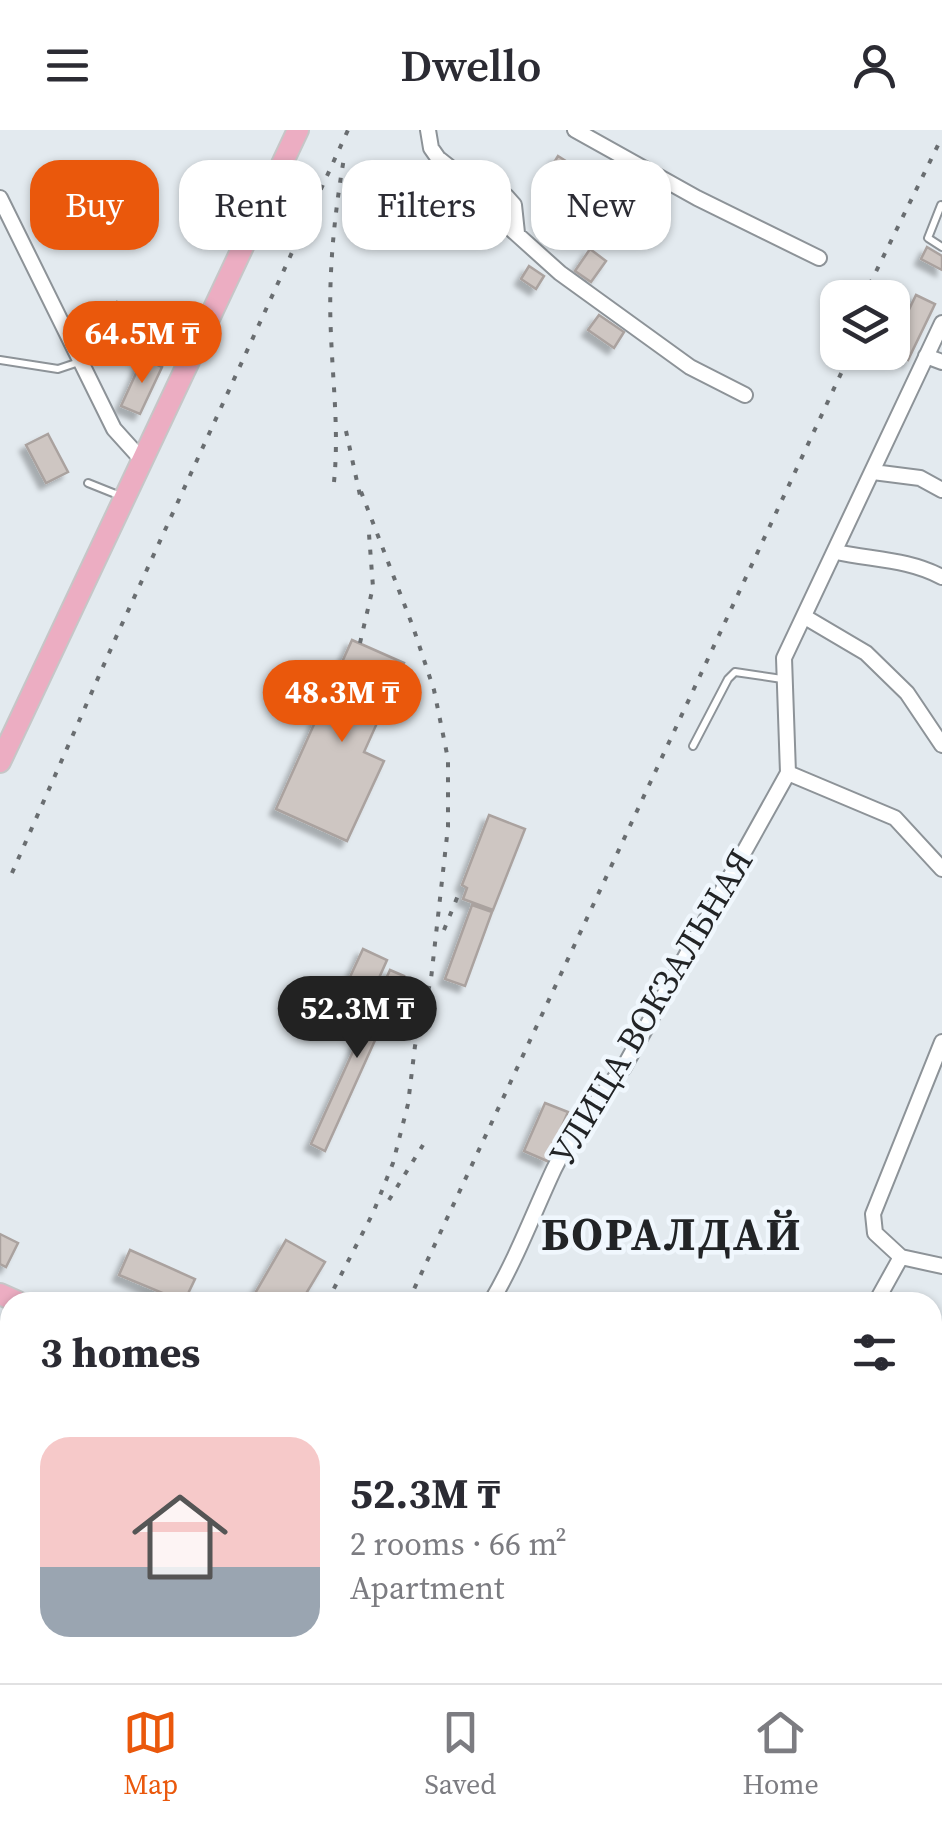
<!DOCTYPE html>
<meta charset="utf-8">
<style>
:root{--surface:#fff;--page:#f2f2f3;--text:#2b2b33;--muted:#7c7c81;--line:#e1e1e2;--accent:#ea580c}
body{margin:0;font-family:"Source Serif 4",serif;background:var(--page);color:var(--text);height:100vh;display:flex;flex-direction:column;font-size:38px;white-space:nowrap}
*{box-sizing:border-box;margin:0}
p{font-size:32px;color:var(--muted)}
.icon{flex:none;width:55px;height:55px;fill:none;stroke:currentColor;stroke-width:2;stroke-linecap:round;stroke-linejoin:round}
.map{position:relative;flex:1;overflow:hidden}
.panel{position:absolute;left:0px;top:1162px;width:942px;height:392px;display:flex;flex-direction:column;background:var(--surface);border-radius:30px 30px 0 0;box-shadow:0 2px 8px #0004}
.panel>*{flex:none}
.hud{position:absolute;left:30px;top:30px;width:882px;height:90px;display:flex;gap:20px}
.fabs{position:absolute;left:820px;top:150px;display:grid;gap:20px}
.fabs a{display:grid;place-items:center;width:90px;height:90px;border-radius:20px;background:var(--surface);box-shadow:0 2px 8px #0004;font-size:50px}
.price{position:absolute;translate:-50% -85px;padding:0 22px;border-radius:35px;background:var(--accent);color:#fff;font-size:32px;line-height:65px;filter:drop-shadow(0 2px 5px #0008)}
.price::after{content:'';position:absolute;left:50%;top:60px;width:30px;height:22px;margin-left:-15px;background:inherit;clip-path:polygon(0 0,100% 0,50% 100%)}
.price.selected{background:#222;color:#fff}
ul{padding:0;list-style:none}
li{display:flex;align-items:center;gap:30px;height:250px;padding:0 40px}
li span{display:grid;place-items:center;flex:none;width:280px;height:200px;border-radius:30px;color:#555}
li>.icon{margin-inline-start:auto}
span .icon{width:120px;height:120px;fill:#fffc;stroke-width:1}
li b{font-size:42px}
h2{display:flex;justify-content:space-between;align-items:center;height:120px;padding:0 40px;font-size:42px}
.pill{padding:0 35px;border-radius:30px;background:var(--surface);box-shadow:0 2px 8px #0004;font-size:35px;line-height:90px}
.pill.selected{background:var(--accent);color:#fff}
header{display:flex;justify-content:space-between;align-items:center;height:130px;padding:0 40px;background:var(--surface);font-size:45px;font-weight:600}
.tab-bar{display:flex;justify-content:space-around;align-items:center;height:140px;border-top:2px solid var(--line);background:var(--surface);font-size:28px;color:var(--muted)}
.tab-bar a{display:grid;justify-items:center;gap:5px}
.tab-bar .selected{color:var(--accent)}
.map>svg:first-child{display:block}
</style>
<header><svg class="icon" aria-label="menu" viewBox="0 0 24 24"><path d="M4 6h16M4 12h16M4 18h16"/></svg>Dwello<svg class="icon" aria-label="person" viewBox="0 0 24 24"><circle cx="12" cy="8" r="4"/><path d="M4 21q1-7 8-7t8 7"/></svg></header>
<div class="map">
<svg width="942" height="1553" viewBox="0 0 942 1553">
<defs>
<filter id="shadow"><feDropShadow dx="-6" dy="6" stdDeviation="2.5" flood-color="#0004"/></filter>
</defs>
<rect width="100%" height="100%" fill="#e3eaef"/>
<path fill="#cec6c2" stroke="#aaa29f" stroke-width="2.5" filter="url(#shadow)" d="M558,26L577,38L563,59L545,47Z
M927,117L942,126V140L921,129Z
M590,119L606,131L591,152L575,141Z
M529,136L544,146L536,159L521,149Z
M916,165L935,174L908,230L892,222V215Z
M117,172L167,195L150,231L100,209Z
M599,185L624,202L614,218L588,200Z
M143,228L162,237L140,284L121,276Z
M48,304L68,342L46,353L26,315Z
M352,510L404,533L364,622L384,631L347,711L276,679Z
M489,685L525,699L493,780L463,769L467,758L462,755Z
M472,775L492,782L465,856L445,849Z
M363,819L387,830L362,886L337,875Z
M390,840L404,846L325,1021L311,1014Z
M545,973L568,982L547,1031L524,1021Z
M0,1104L18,1113L6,1137L0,1134Z
M286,1110L325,1132L301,1172H250Z
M130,1120L195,1149L184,1172L119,1145Z
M0,1227L10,1232V1258L0,1254Z
M0,1476L10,1481L9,1506L0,1502Z"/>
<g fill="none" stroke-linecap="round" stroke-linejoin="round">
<defs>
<path id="lane" d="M941,75L928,108L942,117
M0,230L58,239L79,232
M88,353L123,367
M693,616L728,549L735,542L782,549
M892,1553L898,1545"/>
<path id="street" d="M428,0L431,18L438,28L481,62L491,81L560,143L690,237L745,265
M575,0L697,68L819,128
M481,62L506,66L514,75L517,103
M0,68L114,299L142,330
M926,226L942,232
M873,342L920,348L942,360
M836,422C874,430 908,429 942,447
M805,487L866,523L907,563L942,615
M788,643L895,688L942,739
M901,1127L942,1136
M491,1172C516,1130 533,1084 554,1039C572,1002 598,969 624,937L788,643L784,528L942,193
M876,1172L901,1127L875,1103L873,1084L942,912
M932,1360L942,1367
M277,1553L281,1545
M563,1553L565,1545"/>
<path id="primary" d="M0,632L298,0
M0,1164L18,1172
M0,1383L10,1371"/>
</defs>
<use href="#lane" stroke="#8d9398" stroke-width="10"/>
<use href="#street" stroke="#8d9398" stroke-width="18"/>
<use href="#primary" stroke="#c6c6c7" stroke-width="24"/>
<use href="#lane" stroke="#fff" stroke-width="6"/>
<use href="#street" stroke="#fff" stroke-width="14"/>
<use href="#primary" stroke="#ecadc2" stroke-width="20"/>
<path stroke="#696d70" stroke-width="4" stroke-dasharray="5 10" stroke-linecap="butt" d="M863,168L942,7
M346,301L361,370
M334,352C339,302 333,255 331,205C328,146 334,87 344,28
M360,513L373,457L369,404
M12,743L117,505L348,0
M444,800L459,763
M389,1070L423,1015
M327,1172L373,1083L393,1033L408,974L415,916L431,849L448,697V629L434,560L413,497L360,359
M408,1172L851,222
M91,1553L96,1545
M149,1553L153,1545
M230,1553L234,1545"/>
</g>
<g text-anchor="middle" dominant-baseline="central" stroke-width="9" stroke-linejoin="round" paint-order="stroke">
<g font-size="35" fill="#222426" stroke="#f0f7fd">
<text transform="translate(651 877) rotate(-59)">УЛИЦА ВОКЗАЛЬНАЯ</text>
</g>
<g font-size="45" font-weight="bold" letter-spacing="2.5" fill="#222426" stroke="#f0f7fd">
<text x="672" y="1104">БОРАЛДАЙ</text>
</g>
</g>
</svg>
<div class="fabs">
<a><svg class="icon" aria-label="layers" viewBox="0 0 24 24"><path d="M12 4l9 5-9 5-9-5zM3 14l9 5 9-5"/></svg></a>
</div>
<b class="price" style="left:142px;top:256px">64.5M ₸</b>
<b class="price" style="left:342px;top:615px">48.3M ₸</b>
<b class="price selected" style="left:357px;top:931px">52.3M ₸</b>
<div class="hud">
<a class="pill selected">Buy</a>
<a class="pill">Rent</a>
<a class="pill">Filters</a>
<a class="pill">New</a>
</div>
<section class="panel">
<h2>3 homes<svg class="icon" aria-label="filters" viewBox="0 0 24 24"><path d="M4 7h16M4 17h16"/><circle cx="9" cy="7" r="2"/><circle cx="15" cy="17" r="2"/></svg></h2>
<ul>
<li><span style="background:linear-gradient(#f6c9c9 65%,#9aa5b1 0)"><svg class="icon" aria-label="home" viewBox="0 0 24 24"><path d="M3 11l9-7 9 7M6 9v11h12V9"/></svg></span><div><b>52.3M ₸</b><p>2 rooms · 66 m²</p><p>Apartment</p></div></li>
</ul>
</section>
</div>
<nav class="tab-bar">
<a class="selected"><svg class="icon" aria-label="map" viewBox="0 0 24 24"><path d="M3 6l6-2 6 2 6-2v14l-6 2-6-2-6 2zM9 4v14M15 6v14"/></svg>Map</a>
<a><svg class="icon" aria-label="saved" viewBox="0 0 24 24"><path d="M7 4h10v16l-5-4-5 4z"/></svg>Saved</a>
<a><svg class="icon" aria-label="home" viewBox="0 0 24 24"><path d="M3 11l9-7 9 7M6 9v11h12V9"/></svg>Home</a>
</nav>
